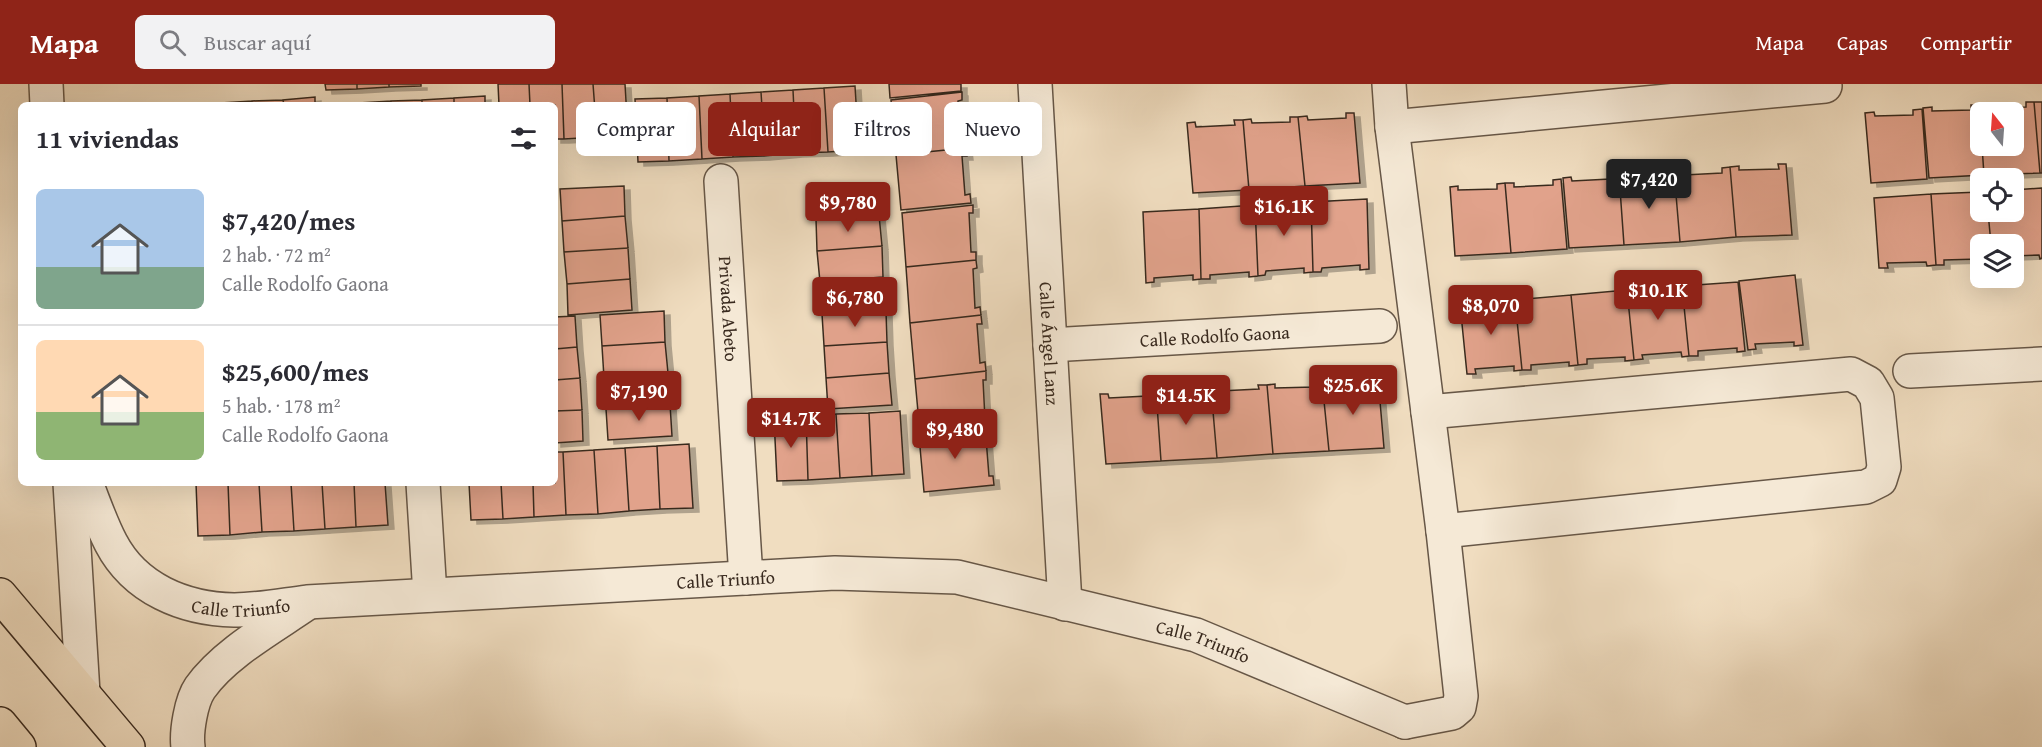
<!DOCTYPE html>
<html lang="es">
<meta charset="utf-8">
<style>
:root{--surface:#fff;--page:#f2f2f3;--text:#2b2b33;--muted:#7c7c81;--line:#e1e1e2;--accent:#8f2418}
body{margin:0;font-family:"Gentium Book Plus",serif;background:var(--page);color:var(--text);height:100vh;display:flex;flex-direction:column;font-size:22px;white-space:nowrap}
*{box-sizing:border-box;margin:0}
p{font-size:20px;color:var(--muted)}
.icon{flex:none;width:33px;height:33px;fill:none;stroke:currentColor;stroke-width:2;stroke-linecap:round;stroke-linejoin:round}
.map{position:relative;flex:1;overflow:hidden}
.panel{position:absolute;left:18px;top:18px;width:540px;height:384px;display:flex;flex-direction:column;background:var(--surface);border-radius:9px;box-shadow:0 6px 24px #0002}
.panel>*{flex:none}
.top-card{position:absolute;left:576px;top:18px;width:570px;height:54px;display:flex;gap:12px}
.needle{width:39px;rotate:343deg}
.fabs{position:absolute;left:1970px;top:18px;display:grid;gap:12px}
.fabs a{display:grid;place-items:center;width:54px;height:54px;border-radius:9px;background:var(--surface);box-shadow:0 6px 24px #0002;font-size:30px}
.price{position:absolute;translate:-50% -51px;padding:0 14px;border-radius:6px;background:var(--accent);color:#fff;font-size:20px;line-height:39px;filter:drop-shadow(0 2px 3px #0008)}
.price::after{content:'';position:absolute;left:50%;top:36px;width:18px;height:14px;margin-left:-9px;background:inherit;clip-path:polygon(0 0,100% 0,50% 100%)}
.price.current{background:#222;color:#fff}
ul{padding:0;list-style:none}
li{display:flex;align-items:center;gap:18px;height:150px;padding:0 18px}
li+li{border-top:2px solid var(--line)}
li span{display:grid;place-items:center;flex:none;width:168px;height:120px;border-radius:9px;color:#555}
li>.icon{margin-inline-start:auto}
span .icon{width:72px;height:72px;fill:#fffc;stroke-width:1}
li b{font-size:26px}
h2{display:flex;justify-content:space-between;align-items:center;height:72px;padding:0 18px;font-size:26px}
.tag{padding:0 21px;border-radius:9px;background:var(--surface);box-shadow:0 6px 24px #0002;font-size:21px;line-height:54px}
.tag.current{background:var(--accent);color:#fff}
header{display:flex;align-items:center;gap:36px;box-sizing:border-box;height:84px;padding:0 30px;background:var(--accent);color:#fff}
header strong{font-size:28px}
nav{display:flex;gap:33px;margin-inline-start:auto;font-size:21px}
.search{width:420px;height:54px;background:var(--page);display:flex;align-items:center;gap:15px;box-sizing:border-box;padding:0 21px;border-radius:9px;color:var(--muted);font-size:22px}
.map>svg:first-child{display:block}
</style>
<header>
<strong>Mapa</strong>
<div class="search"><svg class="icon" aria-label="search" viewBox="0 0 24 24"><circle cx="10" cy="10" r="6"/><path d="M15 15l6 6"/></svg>Buscar aquí</div>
<nav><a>Mapa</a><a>Capas</a><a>Compartir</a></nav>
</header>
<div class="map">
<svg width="2042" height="663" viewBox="0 0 2042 663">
<defs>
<filter id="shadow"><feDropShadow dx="6" dy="4" stdDeviation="0" flood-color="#0004"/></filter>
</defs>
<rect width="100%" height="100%" fill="#f0ddc0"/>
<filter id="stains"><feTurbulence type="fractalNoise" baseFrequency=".00333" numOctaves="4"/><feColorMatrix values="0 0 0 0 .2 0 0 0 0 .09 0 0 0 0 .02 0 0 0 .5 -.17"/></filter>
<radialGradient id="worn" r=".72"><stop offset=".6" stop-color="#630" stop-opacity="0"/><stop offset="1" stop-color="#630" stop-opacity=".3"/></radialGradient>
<path fill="#e1a28b" stroke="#392a1f" stroke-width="1.5" filter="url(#shadow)" d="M325,0H357V5L326,6Z
M357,0H389V3L357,5Z
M389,0H421V2L389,3Z
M498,0H529L530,21H499Z
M529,0H562L564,55H555V21H530Z
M562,0H593L597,53L564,55Z
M593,0H625L628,51L597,53Z
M889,0H961V7L890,14Z
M855,2L859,66L828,68L824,4Z
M824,4L828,68L796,69L793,6Z
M793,6L796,69L765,72L761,8Z
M761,8L765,72L733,73L730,10Z
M962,8V16L958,17L960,55H966V64L896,71L891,16Z
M730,10L733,73L702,75L699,12Z
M485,12V21H454V14Z
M699,12L702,75L669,77L667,14Z
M315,13V21H284L283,16Z
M454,14V21H422V16Z
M667,14L669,77L638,78L635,15Z
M283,16L284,21H252V17Z
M422,16V21H391V17Z
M252,17V21H221V19Z
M391,17V21H359V19Z
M2026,18H2034L2040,89L1984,91L1982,62H2013V28H1980V37L1979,21L1987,20L1988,24L2026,23Z
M2034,18H2042V89H2040Z
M1971,21H1979L1980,62H1982L1984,91L1929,94L1923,24L1932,23V27L1971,26Z
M1922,25L1927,95L1871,99L1865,29L1874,28L1875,32L1913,31V26Z
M1346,29H1354L1360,99L1305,102L1298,33L1307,32L1308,36L1346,34Z
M1290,33H1298L1305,102L1249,106L1243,36L1251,35L1252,39L1290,38Z
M1234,36H1243L1249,106L1193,109L1187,39L1195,38L1196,43L1235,41Z
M966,64L967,72H962L965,111L970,110L971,119L901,126L896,71Z
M1778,80H1786L1792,151L1736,153L1730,83L1739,82V86L1779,85Z
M1730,83L1736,153L1680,158L1674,87L1683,86L1684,91L1722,89V84Z
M1674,87L1680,158L1624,161L1619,91L1627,90V94L1666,92V88Z
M1610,90L1619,91L1624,161L1569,164L1563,94L1571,93L1572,97L1610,95Z
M1561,95L1567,165L1511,169L1505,99H1514V103L1553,101V96Z
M1505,99L1511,169L1455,172L1450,103L1458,102V106L1497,105V100Z
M624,102L625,132L562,137L560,105Z
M2042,104V174L2040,175L2039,171L2013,172V160H1991L1988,128H2013V106Z
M1980,108V128H1988L1991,160H1980V175L1944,176V181H1936L1931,110Z
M1931,110L1936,181L1927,182L1926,178L1887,179L1888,184H1879L1874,114Z
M1367,115L1369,185L1360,186V181L1322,184L1321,188H1313L1311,118Z
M1311,118L1313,188L1304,189V184L1266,187L1265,191L1258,192L1255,121Z
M973,121V129H969L971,168H976V176L906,183L902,129Z
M1255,121L1258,192L1249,193V188L1210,191V195H1201L1199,125Z
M1199,125L1201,195L1193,196V191L1154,194V198L1146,199L1143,128Z
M879,131L882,162L817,167L816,135Z
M625,132L628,164L564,168L562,137Z
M882,162L883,193L820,198L817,167Z
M628,164L630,195L567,200L564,168Z
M976,176L977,184L973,185L975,224L980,223L981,231L910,239L906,183Z
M1795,191L1803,261L1794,262V258L1755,260L1756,265L1748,266L1739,197Z
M630,195L632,226L568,231L567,200Z
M884,196L886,227L822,230L820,199Z
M1738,198L1745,267L1737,268V264L1698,267V272H1689L1682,202Z
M1682,202L1689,272L1682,273L1681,268L1642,271L1643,275L1634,276L1627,206Z
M1627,206L1634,276L1625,277V273L1587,275V280L1578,281L1571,211Z
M1571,211L1578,281L1569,282V278L1531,281V286H1522L1515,216Z
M1515,216L1522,286L1514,287V282L1475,285L1476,290H1467L1460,220Z
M664,227L665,258L602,262L600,231Z
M886,227L887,258L824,262L822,230Z
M981,231L982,240H977L980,279L985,278L986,287L915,295L910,239Z
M575,232L577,263L555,265V233Z
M665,258L668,289L604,294L602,262Z
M887,258L889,289L826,294L824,262Z
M577,263L580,294L555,296V265Z
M986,287V296H983L985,335L990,334V343L920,350L915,295Z
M668,289L670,320L606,325L604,294Z
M889,289L892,321L828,325L826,294Z
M580,294L582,326L555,327V296Z
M1370,294H1378L1384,364L1329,367L1322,297L1331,296L1332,301L1370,299Z
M1322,297L1329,367L1273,370L1267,301L1275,300V304L1314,303V298Z
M1258,301H1267L1273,370L1217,374L1211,304L1219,303L1220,307L1259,305Z
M1202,304H1211L1217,374L1161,377L1156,307L1163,306L1164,311L1203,309Z
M1147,307H1156L1161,377L1106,380L1100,310H1108L1109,314L1147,312Z
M670,320L672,352L608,356L606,325Z
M582,326L583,357L555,359V327Z
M900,327L904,390L872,392L869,329Z
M869,329L872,392L840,394L836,330Z
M836,330L840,394L808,396L806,332Z
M806,332L808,396L777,397L774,334Z
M990,344V353L986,354L989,392H993L994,401L924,408L919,352Z
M689,360L693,424L660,425L657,362Z
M657,362L660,425L629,427L625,364Z
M625,364L629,427L598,430L594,366Z
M594,366L598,430L566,431L563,368Z
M555,368H563L566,431L534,433L533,399H555Z
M196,399H228L230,451L198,452Z
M228,399H259L262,448L230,451Z
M259,399H291L294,447L262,448Z
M291,399H322L325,445L294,447Z
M322,399H354L356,443L325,445Z
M354,399H385L388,441L356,443Z
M469,399H501L503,435L471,436Z
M501,399H533L534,433L503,435Z"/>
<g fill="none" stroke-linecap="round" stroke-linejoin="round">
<defs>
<g id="minor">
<path d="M46,0L47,21"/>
<path id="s1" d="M1035,0L1065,520"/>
<path d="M1389,0L1392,43L1443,447L1461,612L1459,623L1452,629L1405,638"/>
<path d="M1392,43L1825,2"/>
<path id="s2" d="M721,97L746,494"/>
<path id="s3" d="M1050,261L1380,242"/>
<path d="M1910,287L2042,280"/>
<path d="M1428,328L1851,290L1868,299L1877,314L1884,383L1880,396L1866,403L1443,447"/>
<path d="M70,399L83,609"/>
<path id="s4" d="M86,399C94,419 101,440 111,459C135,505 184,525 234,526C258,526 283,521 307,518L835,489L957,493L1196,551L1405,638"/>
<path d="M423,399L430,511"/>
<path d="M188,663C186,648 191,617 200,604C224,570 271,544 306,520"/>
</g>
<path id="major" d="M0,511L128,663
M0,640L19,663"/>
</defs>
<use href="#minor" stroke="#675747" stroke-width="36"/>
<use href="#major" stroke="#392a1f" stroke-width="36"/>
<use href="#minor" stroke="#f5e9d6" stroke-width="33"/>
<use href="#major" stroke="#f0ddc0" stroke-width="33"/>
</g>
<g text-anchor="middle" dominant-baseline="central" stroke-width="6" stroke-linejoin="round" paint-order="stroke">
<g font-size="18" fill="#392a1f" stroke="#f5e9d6">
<text stroke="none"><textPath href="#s2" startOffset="128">Privada Abeto</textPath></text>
<text stroke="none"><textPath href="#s3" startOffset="165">Calle Rodolfo Gaona</textPath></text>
<text stroke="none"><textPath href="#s1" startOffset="260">Calle Ángel Lanz</textPath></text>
<text stroke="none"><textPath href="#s4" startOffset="705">Calle Triunfo</textPath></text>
<text stroke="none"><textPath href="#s4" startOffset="219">Calle Triunfo</textPath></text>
<text stroke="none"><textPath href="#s4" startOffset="1191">Calle Triunfo</textPath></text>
</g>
</g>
<rect width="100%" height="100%" filter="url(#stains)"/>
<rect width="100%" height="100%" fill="url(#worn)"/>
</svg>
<div class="fabs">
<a><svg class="needle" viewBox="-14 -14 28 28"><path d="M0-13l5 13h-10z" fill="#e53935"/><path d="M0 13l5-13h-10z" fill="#7c7c81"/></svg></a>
<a><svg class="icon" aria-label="locate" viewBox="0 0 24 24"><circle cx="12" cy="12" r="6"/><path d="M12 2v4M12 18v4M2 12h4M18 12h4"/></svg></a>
<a><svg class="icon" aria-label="layers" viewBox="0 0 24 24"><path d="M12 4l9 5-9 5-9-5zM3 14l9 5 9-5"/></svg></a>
</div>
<b class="price current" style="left:1649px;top:126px">$7,420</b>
<b class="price" style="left:848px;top:149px">$9,780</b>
<b class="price" style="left:1284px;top:153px">$16.1K</b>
<b class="price" style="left:1658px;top:237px">$10.1K</b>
<b class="price" style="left:855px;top:244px">$6,780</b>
<b class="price" style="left:1491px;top:252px">$8,070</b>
<b class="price" style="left:1353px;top:332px">$25.6K</b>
<b class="price" style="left:639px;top:338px">$7,190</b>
<b class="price" style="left:1186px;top:342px">$14.5K</b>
<b class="price" style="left:791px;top:365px">$14.7K</b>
<b class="price" style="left:955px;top:376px">$9,480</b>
<div class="top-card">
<a class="tag">Comprar</a>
<a class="tag current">Alquilar</a>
<a class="tag">Filtros</a>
<a class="tag">Nuevo</a>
</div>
<section class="panel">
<h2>11 viviendas<svg class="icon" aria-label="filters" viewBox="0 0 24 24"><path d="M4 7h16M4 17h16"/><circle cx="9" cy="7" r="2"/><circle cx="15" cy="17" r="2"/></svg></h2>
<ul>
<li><span style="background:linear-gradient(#a9c7e8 65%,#7fa58c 0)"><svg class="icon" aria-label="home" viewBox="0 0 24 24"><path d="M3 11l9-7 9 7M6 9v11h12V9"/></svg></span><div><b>$7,420/mes</b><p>2 hab. · 72 m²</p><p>Calle Rodolfo Gaona</p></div></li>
<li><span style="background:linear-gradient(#ffd9b3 60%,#8fb573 0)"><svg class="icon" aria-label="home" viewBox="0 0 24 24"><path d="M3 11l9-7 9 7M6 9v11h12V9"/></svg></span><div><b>$25,600/mes</b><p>5 hab. · 178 m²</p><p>Calle Rodolfo Gaona</p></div></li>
</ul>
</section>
</div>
